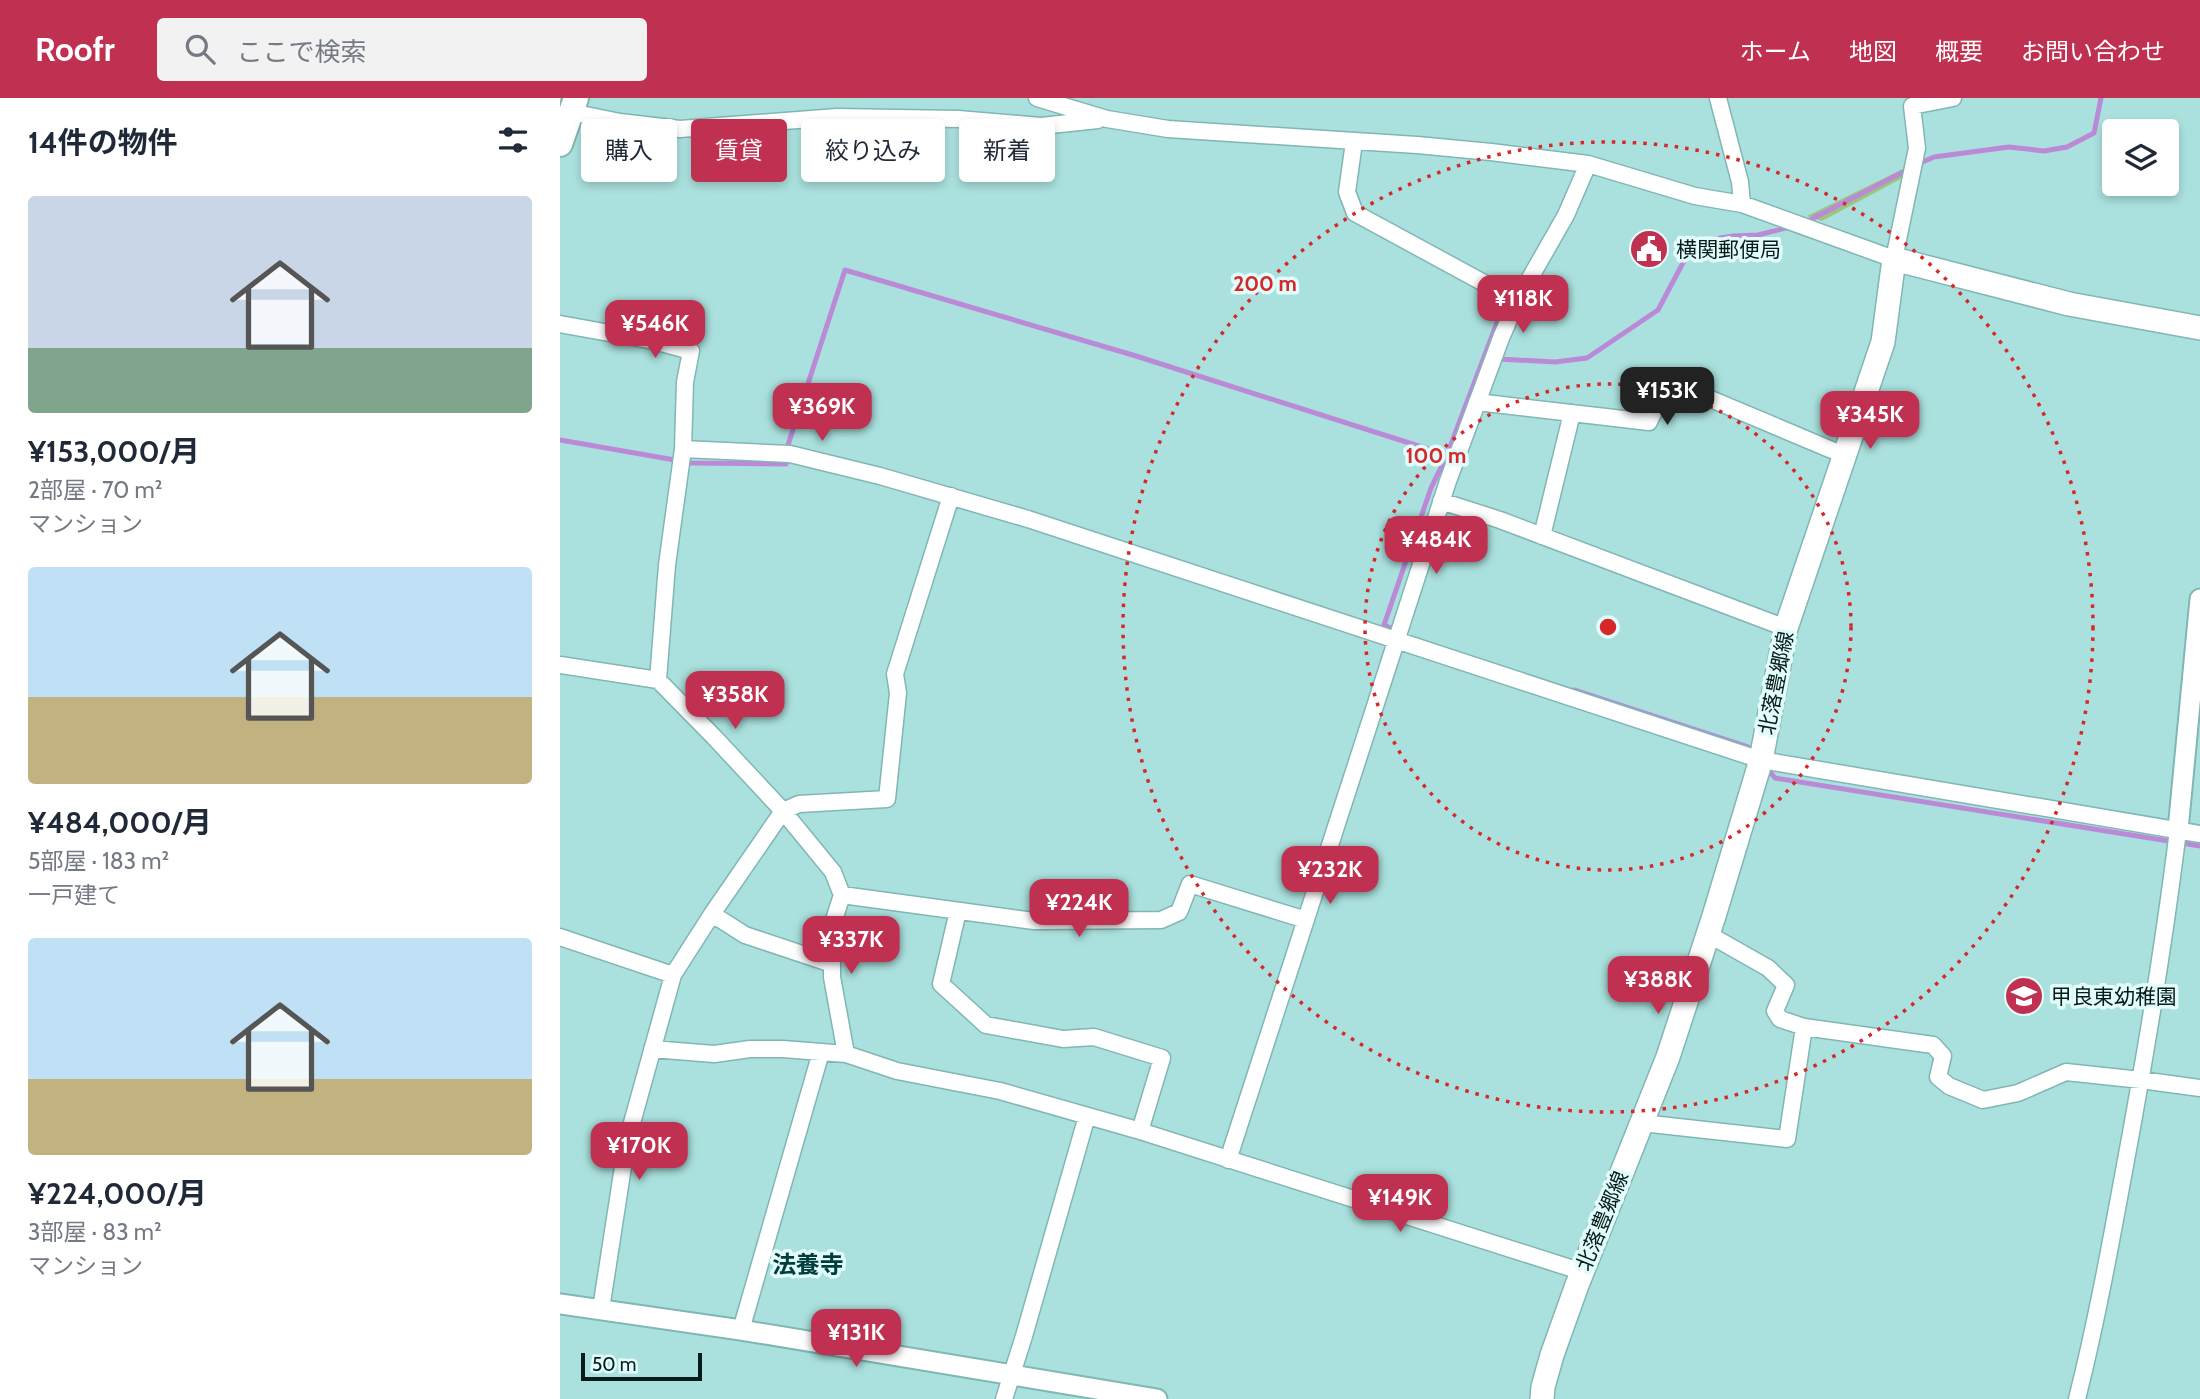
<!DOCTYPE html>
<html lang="ja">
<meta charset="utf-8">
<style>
:root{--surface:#fff;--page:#f2f2f3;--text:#1f2937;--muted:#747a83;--accent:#c03051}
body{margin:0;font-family:Cabin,"Noto Sans JP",sans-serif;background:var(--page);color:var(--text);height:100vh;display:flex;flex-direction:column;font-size:26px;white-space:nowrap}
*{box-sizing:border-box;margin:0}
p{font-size:23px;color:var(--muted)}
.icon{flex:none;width:38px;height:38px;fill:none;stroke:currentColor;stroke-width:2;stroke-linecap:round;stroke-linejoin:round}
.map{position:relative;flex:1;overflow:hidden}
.panel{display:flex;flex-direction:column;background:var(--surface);width:560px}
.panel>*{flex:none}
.banner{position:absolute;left:21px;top:21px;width:665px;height:63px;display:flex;gap:14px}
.buttons{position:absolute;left:1542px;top:21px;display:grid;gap:14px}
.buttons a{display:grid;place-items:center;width:77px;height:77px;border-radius:7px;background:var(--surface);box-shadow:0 4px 10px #0003;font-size:35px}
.scale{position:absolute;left:21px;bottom:18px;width:121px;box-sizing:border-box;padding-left:7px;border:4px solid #061c1b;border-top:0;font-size:19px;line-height:24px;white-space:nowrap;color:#061c1b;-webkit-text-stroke:5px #e1fcfa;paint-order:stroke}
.price{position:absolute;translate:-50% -60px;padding:0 16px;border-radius:14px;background:var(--accent);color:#fff;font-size:23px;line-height:46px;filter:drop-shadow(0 2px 4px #0008)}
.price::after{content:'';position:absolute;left:50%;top:42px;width:21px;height:16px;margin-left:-10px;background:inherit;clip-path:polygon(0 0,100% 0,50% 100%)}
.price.selected{background:#222;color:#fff}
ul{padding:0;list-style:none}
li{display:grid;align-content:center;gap:14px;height:371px;padding:0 28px}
li span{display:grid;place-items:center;height:217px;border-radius:7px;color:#555}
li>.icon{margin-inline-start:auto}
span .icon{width:126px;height:126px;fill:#fffc;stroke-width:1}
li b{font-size:30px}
h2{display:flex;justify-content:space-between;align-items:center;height:84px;padding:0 28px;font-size:30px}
.pill{padding:0 24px;border-radius:7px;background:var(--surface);box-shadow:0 4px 10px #0003;font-size:24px;line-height:63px}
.pill.selected{background:var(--accent);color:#fff}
header{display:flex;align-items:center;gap:42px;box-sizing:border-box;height:98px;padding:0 35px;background:var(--accent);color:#fff}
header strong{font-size:33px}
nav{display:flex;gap:38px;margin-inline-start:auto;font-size:24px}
.search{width:490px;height:63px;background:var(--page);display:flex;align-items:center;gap:18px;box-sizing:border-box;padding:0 24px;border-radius:7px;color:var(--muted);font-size:26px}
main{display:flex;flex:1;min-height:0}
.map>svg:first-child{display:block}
</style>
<header>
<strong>Roofr</strong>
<div class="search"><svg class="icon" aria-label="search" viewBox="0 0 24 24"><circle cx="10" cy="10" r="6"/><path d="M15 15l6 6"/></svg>ここで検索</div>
<nav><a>ホーム</a><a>地図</a><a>概要</a><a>お問い合わせ</a></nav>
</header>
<main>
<section class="panel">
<h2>14件の物件<svg class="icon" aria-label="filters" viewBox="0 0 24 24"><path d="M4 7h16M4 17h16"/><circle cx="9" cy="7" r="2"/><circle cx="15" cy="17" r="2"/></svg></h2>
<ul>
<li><span style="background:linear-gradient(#c9d6e8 70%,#7fa58c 0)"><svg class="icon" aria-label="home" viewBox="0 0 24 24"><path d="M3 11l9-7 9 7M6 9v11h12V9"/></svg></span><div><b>¥153,000/月</b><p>2部屋 · 70 m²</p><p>マンション</p></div></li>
<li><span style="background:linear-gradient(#bfe0f5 60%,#c2b280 0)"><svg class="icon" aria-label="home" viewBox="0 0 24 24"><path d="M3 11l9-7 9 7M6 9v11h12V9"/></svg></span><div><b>¥484,000/月</b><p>5部屋 · 183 m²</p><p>一戸建て</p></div></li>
<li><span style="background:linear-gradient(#bfe0f5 65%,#c2b280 0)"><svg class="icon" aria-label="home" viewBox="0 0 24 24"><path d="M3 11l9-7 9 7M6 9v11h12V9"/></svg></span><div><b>¥224,000/月</b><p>3部屋 · 83 m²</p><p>マンション</p></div></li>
</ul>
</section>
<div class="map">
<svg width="1640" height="1301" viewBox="0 0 1640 1301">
<rect width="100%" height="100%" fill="#aae1de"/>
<path fill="#9cc47f" d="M1363,61V69L1262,123L1247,118Z"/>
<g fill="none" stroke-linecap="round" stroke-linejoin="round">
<path stroke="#bb8ad7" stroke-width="5" d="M1358,66L1374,59L1449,49L1484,53L1507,49L1534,35L1541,0
M1246,124L1349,71
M938,261L995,264L1027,260L1098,212L1125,161L1142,143L1173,138L1198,137L1234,128
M0,342L132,365L226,366L228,347L285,172L576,258L887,357L941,214L933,208
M839,534L824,527L871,390L887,357
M1014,592L1188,649L1192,654
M1206,669L1215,680L1640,748"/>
<defs>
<path id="minor" d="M477,0L547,21L608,31L857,47L931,54L1028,66L1135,98L1182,106L1334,161L1357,50L1352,8L1393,0
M1158,0L1180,84L1182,106
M11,14L60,24L120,31L277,19L398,21L481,28L538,22
M794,44L787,94L795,115L957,203
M0,226L94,243L131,253L125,284L123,351L107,467L98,582
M917,304L1089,324L1108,283L1286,358
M123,351L230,356L320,378L468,421L1201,662L1640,736
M881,403L940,422L1226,530
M982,438L1012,315
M0,567L98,582L155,640L223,713L273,774L282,797L272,828V879L286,956
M282,797L474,823L601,822L619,814L630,786L746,822
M398,813L381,886L426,927L503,941L534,939L602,960L580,1033
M152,816L185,837L272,866
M1148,836L1208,870L1226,887L1215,913L1220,921L1244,929
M0,839L113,877
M92,951L154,956L190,951H223L286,956L337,973L440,993L577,1032L1023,1174
M1082,1025L1227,1041L1244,929L1373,947L1383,958L1378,979L1389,988L1423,1002L1458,995L1506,974L1581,982L1640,990
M668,1062L888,383L941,240L957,203L1006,117L1028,66
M41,1211L67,1043L113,877L152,816L223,713L239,706L327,701L338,595L335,576L391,398
M181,1232L261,954
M444,1301L464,1238L527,1018
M1517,1301C1536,1226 1550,1149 1564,1073C1585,960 1604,847 1618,732"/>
<path id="tertiary" d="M1618,732L1640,501
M0,1206L181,1232L597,1301"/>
<path id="secondary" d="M982,1301L983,1289L992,1257L1017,1187L1108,959L1154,818L1201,662L1226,530L1323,244L1334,161L1509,206L1640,230"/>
<path id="primary" d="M0,46L16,0"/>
</defs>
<use href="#minor" stroke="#80b6b4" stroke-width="19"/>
<use href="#tertiary" stroke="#80b6b4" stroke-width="23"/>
<use href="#secondary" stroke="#80b6b4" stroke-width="26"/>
<use href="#primary" stroke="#80b6b4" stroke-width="28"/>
<use href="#minor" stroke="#fff" stroke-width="16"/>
<use href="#tertiary" stroke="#fff" stroke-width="19"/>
<use href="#secondary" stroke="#fff" stroke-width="23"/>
<use href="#primary" stroke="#fff" stroke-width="24"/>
</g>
<g fill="none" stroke="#d62828" stroke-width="3.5" stroke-dasharray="3.5 7">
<circle cx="1048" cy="529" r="243"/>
<circle cx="1048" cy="529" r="485"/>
</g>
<defs>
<symbol id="civic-disc" viewBox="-11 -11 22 22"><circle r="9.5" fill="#c03051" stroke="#e1fcfa"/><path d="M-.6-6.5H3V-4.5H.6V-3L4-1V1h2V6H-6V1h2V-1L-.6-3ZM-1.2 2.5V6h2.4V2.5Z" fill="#fff"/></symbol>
<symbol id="school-disc" viewBox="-11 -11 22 22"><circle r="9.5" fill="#c03051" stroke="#e1fcfa"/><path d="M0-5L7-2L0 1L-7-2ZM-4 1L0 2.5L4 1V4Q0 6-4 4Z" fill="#fff"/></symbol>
</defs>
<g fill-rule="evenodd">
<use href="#civic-disc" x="1067" y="129" width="44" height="44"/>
<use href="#school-disc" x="1442" y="876" width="44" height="44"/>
</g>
<g text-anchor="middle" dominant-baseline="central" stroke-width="7" stroke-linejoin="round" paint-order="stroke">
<g font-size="21" fill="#061c1b" stroke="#e1fcfa" text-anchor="start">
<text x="1116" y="151">横関郵便局</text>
<text x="1491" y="898">甲良東幼稚園</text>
</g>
<g font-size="21" fill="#061c1b" stroke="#e1fcfa">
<text transform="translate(1216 585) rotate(-79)">北落豊郷線</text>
<text transform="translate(1042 1123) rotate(-68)">北落豊郷線</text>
</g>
<g font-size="24" font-weight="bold" fill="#003e3d" stroke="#e1fcfa">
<text x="248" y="1166">法養寺</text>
</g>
</g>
<circle cx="1048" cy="529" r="10" fill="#d62828" stroke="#e1fcfa" stroke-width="3.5"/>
<g font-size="21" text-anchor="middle" font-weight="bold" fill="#d62828" stroke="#e1fcfa" stroke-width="7" stroke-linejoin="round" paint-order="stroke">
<text x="705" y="193">200 m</text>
<text x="876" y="365">100 m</text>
</g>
</svg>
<div class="buttons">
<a><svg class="icon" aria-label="layers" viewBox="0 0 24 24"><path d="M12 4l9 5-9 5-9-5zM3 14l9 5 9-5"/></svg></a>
</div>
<div class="scale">50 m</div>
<b class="price" style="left:963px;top:237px">¥118K</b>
<b class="price" style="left:95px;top:262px">¥546K</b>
<b class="price selected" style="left:1107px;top:329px">¥153K</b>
<b class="price" style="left:262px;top:345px">¥369K</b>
<b class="price" style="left:1310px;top:353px">¥345K</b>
<b class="price" style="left:876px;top:478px">¥484K</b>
<b class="price" style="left:175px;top:633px">¥358K</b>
<b class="price" style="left:770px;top:808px">¥232K</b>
<b class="price" style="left:519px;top:841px">¥224K</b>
<b class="price" style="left:291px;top:878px">¥337K</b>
<b class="price" style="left:1098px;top:918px">¥388K</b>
<b class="price" style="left:79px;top:1084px">¥170K</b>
<b class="price" style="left:840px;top:1136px">¥149K</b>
<b class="price" style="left:296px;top:1271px">¥131K</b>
<div class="banner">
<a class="pill">購入</a>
<a class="pill selected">賃貸</a>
<a class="pill">絞り込み</a>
<a class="pill">新着</a>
</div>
</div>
</main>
